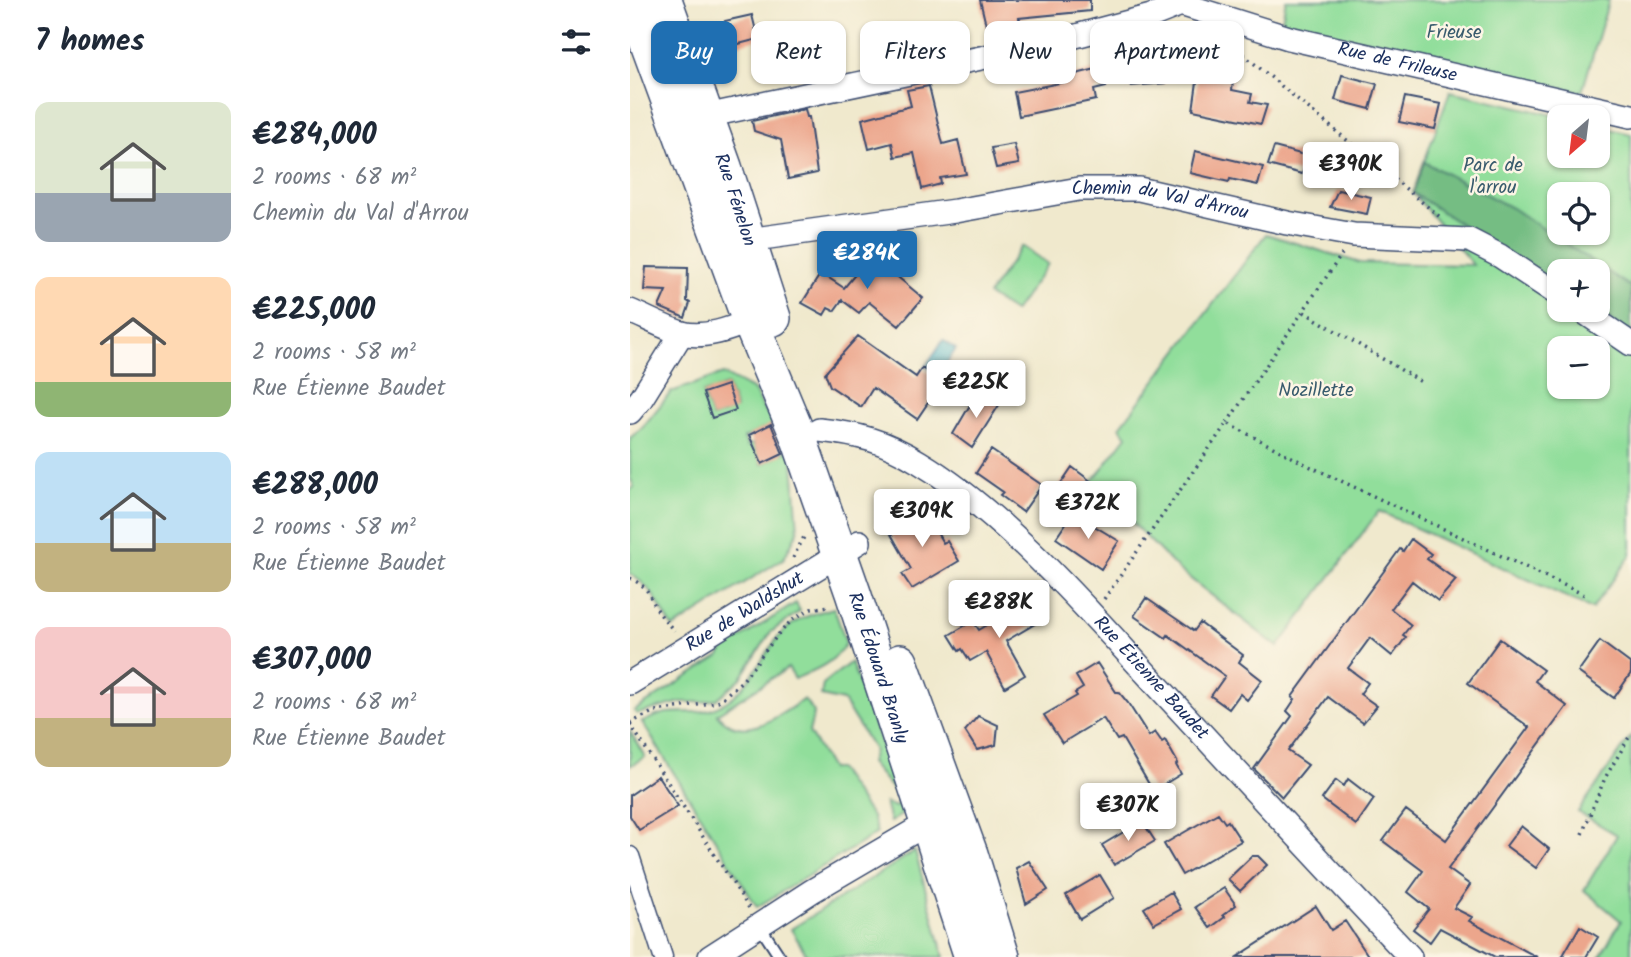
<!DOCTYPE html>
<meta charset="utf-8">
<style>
:root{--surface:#fff;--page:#f2f2f3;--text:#1f2937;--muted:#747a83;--accent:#1f6fb2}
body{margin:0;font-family:Kalam,sans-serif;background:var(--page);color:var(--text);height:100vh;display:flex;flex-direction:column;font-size:26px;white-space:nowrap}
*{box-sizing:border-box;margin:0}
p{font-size:23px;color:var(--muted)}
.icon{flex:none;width:38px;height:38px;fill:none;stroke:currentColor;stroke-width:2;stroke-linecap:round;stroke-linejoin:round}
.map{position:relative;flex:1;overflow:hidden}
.sheet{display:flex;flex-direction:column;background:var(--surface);width:630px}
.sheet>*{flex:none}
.top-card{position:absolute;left:21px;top:21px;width:665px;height:63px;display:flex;gap:14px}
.needle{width:46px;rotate:208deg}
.tools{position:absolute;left:917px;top:105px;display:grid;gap:14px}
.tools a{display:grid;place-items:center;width:63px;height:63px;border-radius:14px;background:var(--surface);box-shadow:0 2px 5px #0004;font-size:35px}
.price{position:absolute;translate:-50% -60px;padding:0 16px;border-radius:7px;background:#fff;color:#222;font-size:23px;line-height:46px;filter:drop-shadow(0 2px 4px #0008)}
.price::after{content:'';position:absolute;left:50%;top:42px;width:21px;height:16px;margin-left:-10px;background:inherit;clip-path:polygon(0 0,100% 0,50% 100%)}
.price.on{background:var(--accent);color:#fff}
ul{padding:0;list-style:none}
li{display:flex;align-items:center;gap:21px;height:175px;padding:0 35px}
li span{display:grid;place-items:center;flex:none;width:196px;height:140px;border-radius:14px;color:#555}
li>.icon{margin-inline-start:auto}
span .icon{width:84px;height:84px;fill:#fffc;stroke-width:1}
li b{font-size:30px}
h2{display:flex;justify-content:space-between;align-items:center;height:84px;padding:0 35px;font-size:30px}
.tag{padding:0 24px;border-radius:14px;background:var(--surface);box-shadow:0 2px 5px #0004;font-size:24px;line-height:63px}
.tag.on{background:var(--accent);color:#fff}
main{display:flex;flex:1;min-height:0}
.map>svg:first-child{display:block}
</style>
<main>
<section class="sheet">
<h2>7 homes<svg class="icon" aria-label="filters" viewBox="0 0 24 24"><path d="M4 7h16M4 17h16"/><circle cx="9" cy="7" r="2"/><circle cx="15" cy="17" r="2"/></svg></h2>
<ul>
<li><span style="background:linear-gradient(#dfe7d0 65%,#9aa5b1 0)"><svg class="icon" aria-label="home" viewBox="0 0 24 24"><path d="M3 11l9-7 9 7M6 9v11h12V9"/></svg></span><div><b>€284,000</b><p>2 rooms · 68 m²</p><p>Chemin du Val d'Arrou</p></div></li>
<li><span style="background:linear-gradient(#ffd9b3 75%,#8fb573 0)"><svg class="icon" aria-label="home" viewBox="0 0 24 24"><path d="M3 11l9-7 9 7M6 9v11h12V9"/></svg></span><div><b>€225,000</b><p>2 rooms · 58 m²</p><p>Rue Étienne Baudet</p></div></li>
<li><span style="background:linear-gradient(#bfe0f5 65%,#c2b280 0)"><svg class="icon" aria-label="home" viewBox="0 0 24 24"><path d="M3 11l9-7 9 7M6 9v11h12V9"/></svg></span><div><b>€288,000</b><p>2 rooms · 58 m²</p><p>Rue Étienne Baudet</p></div></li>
<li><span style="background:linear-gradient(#f6c9c9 65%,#c2b280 0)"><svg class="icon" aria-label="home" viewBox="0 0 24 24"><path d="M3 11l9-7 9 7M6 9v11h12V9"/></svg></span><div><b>€307,000</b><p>2 rooms · 68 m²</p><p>Rue Étienne Baudet</p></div></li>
</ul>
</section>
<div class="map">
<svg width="1001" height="957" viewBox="0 0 1001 957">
<rect width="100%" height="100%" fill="#fcf5e5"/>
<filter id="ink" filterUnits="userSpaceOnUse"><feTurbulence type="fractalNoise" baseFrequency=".0143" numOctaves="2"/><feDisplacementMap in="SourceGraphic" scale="14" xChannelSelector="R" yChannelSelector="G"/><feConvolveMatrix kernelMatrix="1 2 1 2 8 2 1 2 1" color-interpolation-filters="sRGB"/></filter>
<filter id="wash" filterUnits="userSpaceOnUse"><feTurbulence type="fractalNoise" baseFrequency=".00686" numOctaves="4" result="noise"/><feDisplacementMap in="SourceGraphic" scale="28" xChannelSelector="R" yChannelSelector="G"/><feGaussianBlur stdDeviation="1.57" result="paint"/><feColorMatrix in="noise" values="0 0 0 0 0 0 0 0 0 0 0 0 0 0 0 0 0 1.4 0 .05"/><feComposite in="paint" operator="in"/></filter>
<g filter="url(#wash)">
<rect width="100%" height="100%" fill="#f0e9cd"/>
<path fill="#91de9b" stroke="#56867c" stroke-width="2" fill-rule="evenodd" d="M656,0H979L952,92L847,72L651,25Z
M820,91L932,117H929V156H968V126L1001,134V555L962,609L749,511L648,647L548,569L462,482L497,436L490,427L636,234L730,263L843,265L783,193ZM929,194H968V233H929ZM929,271H968V310H929ZM929,348H968V387H929Z
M392,246L418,264L384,312L358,295Z
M93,374L124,390L135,412L152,406L163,462L168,531L154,558L43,628C27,605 25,589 0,574V489L4,487L0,477V438L12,428L41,392ZM97,385L106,409L82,418L73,393ZM145,423L158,450L132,464L123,444L117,446L114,438Z
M166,603L170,611L141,632L111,678L87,699L73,702H51L7,714L4,711L90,656L95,648Z
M204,608L216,643C205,663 185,670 165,679L158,668L87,714C112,745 149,716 174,699L184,712L179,732L201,769H208L242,817L247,833L127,907L12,722C20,719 29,714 37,713C55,711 75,715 91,705C120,689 130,658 150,635C164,619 184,613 204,608Z
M221,662L276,812L260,822L255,803L266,807L269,797L240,763L244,750L213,701L191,696L193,684Z
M0,731L15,757L0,766Z
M1001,736V957H970L991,921L954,890L987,835L948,812Z
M285,851L314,957H178L161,929Z"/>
<path fill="#74bd83" stroke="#487670" stroke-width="2" d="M794,162L882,208L1001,287V335L968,310V271H929V288L783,193Z"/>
<path fill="#4ab3c8" stroke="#327193" stroke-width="2" d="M313,340L326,349L309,375L296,366Z"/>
<g id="blocks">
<path fill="#eca68c" d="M350,0H460V11L389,18L390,23L381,25L384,37L360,42Z
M122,15L128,39L101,46L95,21Z
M535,59L536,83L500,86L498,61Z
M470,68L476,87L464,90L466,100L389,116L384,92L435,82L434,77Z
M568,75L603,81L602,90L622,94L620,102L637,105L631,124L563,110Z
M712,75L747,84L740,109L705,100Z
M299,86L313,144L328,140L336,174L310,178L311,184L292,189L284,153L265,157L262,143L239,149L232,119L281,106L277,90Z
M775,97L811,104L805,129L769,122Z
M175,109L177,117H179L187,173L158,179L151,140L124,131L122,121Z
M384,144L389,164L366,168L361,148Z
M644,147L678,156L672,174L638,165Z
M565,151L633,167L628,185L600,179L599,182L560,173Z
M708,190L741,197L737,214L700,207Z
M247,248L268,266L263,273L293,298L269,326L239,302L229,313L212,300L204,311L198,308L194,315L172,303L191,273L214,288Z
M16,267L58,268L57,301L60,303L55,318L29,307L36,291L14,290Z
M228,336L286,377L292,368L312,382L287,419L243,388L231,407L200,386L195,373Z
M97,385L106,410L82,418L73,393Z
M352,393L369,405L342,448L323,434L340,405L342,407Z
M141,424L153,454L132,464L119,435Z
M361,450L412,485L393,512L370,495L373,492L346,473Z
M442,467L462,482L461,484L470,493L453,517L423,495Z
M295,512L313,543L317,541L329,561L282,589L272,574L281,569L258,529L284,513L286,517Z
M443,513L489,541L471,569L426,538Z
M781,539L801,554L797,559L826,580L808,601L782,581L761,609L781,625L773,635L776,637L762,656L740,638L718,668L738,683L730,694L747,706L733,723L698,697L658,751L678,765L652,797L624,769L662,716L657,711L665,699L662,697L770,549L773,551Z
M402,598L415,618L376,641L395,675L375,687L356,652L340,661L332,649L329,651L319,635L343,621L349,630Z
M516,598L564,631L570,623L613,655L609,662L632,680L617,700L610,694L599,709L581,696L595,676L538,635L536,638L504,616Z
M870,639L913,670L905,681L937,706L818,869L840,885L824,908L842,917L839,921L907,957H865L810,928L800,942L783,929L799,909L778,892L793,871L753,841L776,810L816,840L899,727L838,683Z
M970,641L1001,664V673L984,698L948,672Z
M467,663L486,692H489L498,703L519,736L525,732L532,742L535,740L548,763L546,765L551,774L523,791L492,738L487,740L473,718L432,743L414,715L447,696L445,693L453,688L446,676Z
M348,716L368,725L366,745L347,750L335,731Z
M28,776L48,806L9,830L0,816V795Z
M718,779L744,799L726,825L692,799L706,780L714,786Z
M588,813L595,823L598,821L611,841L552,875L534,844Z
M512,821L525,841L484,865L472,845Z
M891,826L919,849L906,868L876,846Z
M622,856H628L637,865L610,891L598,879Z
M399,861L418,890L396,904L386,868Z
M470,875L484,898L450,919L436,895Z
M594,888L606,905L593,915L595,917L580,928L565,907Z
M541,892L551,909L524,924L514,908Z
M686,906L701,930L715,921L739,957H607Z
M950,926L968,937L956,957H932Z"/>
</g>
</g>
<g filter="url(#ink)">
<use href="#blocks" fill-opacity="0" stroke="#3b4b6f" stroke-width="2"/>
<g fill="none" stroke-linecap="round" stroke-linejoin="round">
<defs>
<path id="service" d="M129,925L150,957"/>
<path id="pedestrian" d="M0,856L33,957"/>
<g id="minor">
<path id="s1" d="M538,0L659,38L1001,116"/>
<path d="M76,116L412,45L521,16L551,4"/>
<path id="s2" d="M117,238H132L325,211L449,189H509L657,223L724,235L839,240L870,256L929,295"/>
<path d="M951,310L1001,344"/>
<path d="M0,311C17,318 34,328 52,333C78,340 109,325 133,316"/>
<path d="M0,412L11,399L52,333"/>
<path id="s3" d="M189,430C228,434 255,441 289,462C374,513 456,608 524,682C609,774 694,866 780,957"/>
<path id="s4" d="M0,683L229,542"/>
<path d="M80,957L182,891L298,823"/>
</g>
<g id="primary">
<path id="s5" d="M2,0L120,321L168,436L223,593L342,957"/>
<path id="s6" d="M34,0L94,167L143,318"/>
<path d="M270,662L340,854L372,957"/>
</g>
</defs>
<use href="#service" stroke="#3b4b6f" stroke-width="14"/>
<use href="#pedestrian" stroke="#3b4b6f" stroke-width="21"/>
<use href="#minor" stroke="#3b4b6f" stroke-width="26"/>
<use href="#primary" stroke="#3b4b6f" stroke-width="38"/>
<path stroke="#3b4b6f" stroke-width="3.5" stroke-dasharray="2 5" stroke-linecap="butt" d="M597,41L810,217
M674,312L793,383
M597,423L712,254
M163,558L174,537
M0,578C19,588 16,590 26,607C30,616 38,623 44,631
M474,599L597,423L677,465L957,596
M0,723L25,711L88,702L113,680L146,637L162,620L181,609L199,606
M0,724L119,908
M952,834L975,778L1001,734"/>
<use href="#service" stroke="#fff" stroke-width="10"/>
<use href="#pedestrian" stroke="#fff" stroke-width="18"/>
<use href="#minor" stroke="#fff" stroke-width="23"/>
<use href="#primary" stroke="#fff" stroke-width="35"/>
</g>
</g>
<g text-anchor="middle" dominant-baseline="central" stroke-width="5" stroke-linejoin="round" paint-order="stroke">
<g font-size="19" fill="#385b6d" stroke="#fcf5e5">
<text x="824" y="33">Frieuse</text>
<text x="863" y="166">Parc de<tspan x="863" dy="22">l'arrou</tspan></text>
<text x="686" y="391">Nozillette</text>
</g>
<g font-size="19" fill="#1b2f5e" stroke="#fcf5e5">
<text stroke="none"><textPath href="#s1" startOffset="238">Rue de Frileuse</textPath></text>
<text stroke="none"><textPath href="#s6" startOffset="212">Rue Fénelon</textPath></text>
<text stroke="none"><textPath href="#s2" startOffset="418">Chemin du Val d'Arrou</textPath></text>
<text stroke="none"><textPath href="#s4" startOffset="135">Rue de Waldshut</textPath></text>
<text stroke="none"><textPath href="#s5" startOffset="712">Rue Édouard Branly</textPath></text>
<text stroke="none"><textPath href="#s3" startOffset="424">Rue Étienne Baudet</textPath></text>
</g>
</g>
</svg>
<div class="tools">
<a><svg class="needle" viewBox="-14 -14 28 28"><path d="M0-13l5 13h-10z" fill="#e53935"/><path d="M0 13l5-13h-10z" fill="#747a83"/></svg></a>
<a><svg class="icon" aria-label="locate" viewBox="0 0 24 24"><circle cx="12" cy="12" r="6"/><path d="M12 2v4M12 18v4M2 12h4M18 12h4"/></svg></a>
<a>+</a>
<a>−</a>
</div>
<b class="price" style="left:721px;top:202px">€390K</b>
<b class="price on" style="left:237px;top:291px">€284K</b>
<b class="price" style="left:346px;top:420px">€225K</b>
<b class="price" style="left:458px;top:541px">€372K</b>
<b class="price" style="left:292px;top:549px">€309K</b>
<b class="price" style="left:369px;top:640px">€288K</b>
<b class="price" style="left:498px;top:843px">€307K</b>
<div class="top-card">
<a class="tag on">Buy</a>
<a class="tag">Rent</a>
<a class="tag">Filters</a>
<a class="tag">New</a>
<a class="tag">Apartment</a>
</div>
</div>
</main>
